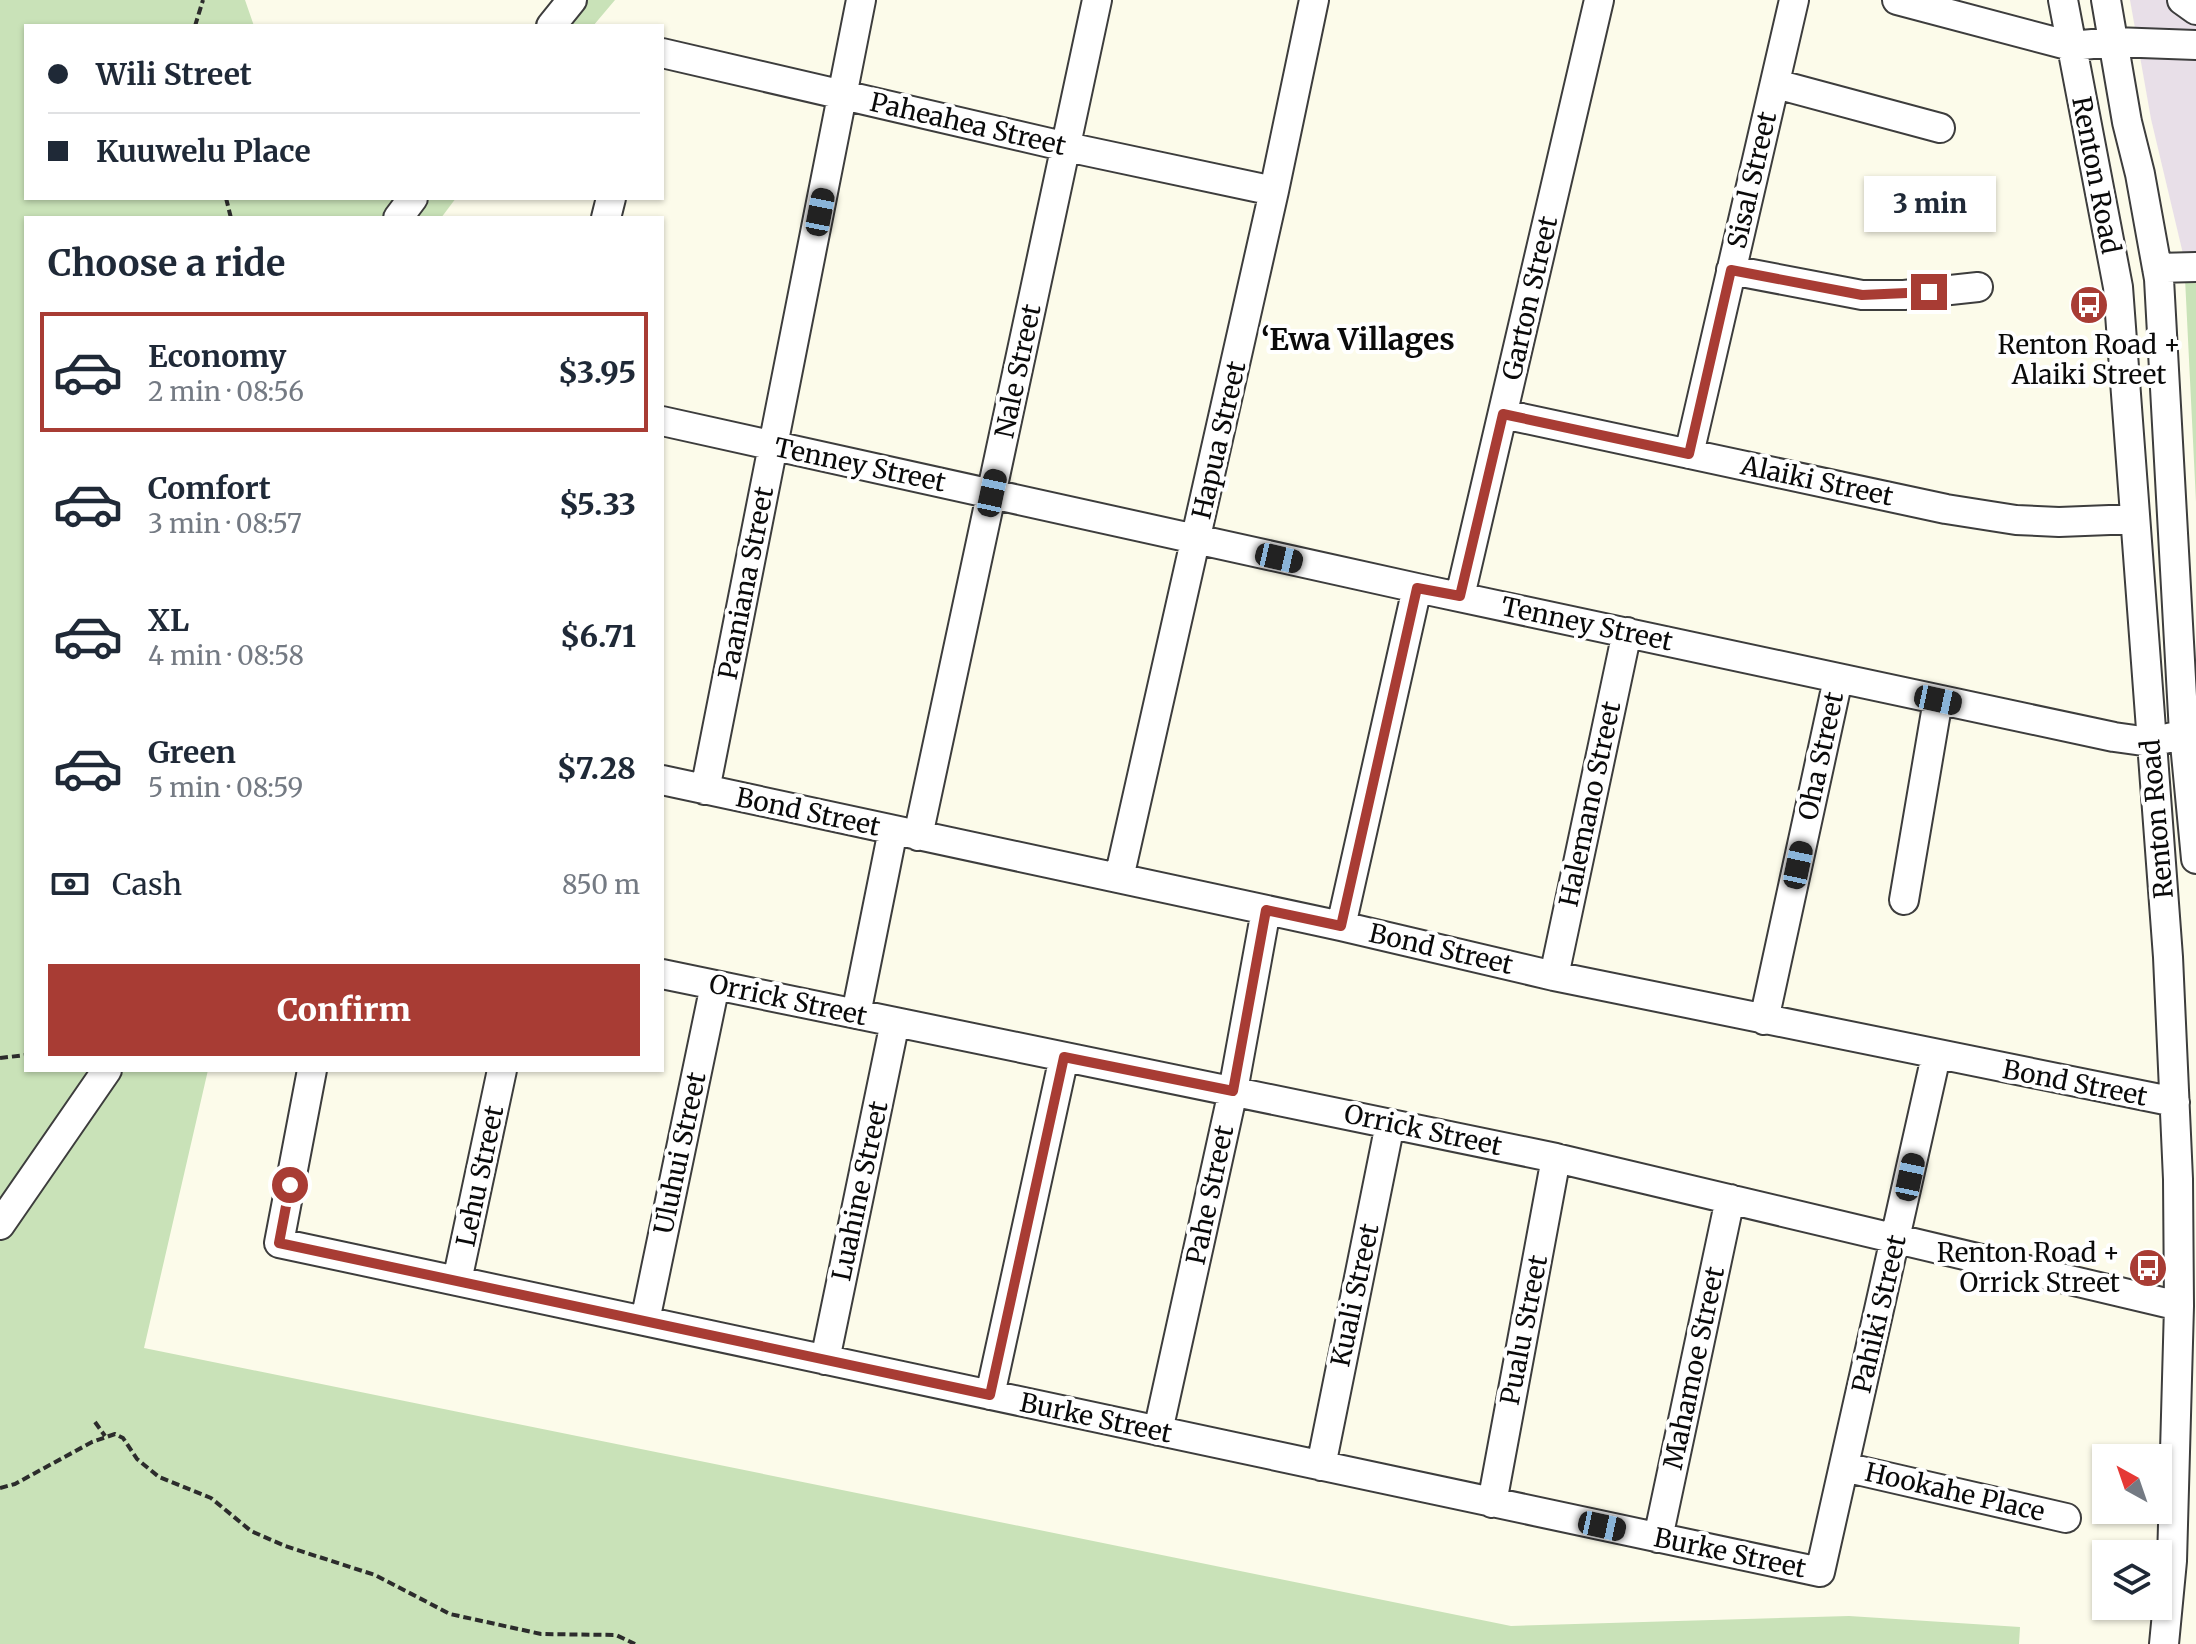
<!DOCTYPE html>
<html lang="en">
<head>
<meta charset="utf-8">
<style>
	body { margin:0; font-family:Merriweather,serif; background:#f6f6f7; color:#1f2937; height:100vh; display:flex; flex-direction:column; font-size:30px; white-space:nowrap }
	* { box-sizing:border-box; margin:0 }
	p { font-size:26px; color:#747a83 }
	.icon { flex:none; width:44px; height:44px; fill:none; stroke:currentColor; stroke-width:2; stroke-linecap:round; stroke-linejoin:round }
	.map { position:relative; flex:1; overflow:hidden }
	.drawer { position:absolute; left:24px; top:216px; width:640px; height:856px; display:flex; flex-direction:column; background:#fff; border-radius:0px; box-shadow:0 2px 6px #0004 }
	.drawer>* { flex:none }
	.hud { position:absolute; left:24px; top:24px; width:640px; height:176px; border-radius:0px; box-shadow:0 2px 6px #0004; display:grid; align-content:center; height:176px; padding:0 24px; background:#fff }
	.needle { width:52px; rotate:320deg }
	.buttons { position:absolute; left:2092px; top:1444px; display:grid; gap:16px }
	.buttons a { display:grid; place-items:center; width:80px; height:80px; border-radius:0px; background:#fff; box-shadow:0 2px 6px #0004; font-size:40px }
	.end { position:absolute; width:36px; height:36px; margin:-18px; border:10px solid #a83c34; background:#fff; box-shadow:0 0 0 4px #fff }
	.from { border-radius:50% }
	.bubble { position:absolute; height:56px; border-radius:0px; background:#fff; box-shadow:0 2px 6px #0004; font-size:26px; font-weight:800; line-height:56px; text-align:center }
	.car { position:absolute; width:24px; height:48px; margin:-24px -12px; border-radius:10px; box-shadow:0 0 6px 2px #0007; background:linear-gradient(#222 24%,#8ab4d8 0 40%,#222 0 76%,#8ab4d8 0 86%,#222 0) }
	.hud b { display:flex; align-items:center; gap:28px; height:76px; font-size:30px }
	.hud b+b { border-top:2px solid #e0e1e3 }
	.hud i { width:20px; height:20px; background:#1f2937 }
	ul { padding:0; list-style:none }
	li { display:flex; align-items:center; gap:24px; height:120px; margin:0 16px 12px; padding:0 8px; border:4px solid transparent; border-radius:0px }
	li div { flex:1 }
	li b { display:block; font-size:30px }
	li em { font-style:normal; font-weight:800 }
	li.active { border-color:#a83c34 }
	li>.icon { width:72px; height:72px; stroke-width:1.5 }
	h2 { padding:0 24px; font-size:36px; line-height:96px }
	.pay { display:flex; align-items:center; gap:20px; height:88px; padding:0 24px; font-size:30px }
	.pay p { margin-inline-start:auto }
	.button { display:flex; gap:16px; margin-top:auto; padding:16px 24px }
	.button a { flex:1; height:92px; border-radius:0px; background:#a83c34; color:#fff; font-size:32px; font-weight:800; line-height:92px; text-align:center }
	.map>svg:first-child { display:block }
	.industrial { fill:#e8dfe8 }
	.green { fill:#c9e2b8 }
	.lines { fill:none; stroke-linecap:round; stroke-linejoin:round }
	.minor-casing { stroke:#3d3d3d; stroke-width:32 }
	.path { stroke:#2c2c2c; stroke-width:4; stroke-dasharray:8 4; stroke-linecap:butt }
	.minor { stroke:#fff; stroke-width:28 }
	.route { stroke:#a83c34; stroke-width:10 }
	.labels { text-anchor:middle; stroke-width:8; stroke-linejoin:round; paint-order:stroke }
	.street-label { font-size:26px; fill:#0a0a0a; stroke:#fff }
	.poi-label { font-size:26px; fill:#0a0a0a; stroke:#fff }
	.quarter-label { font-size:30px; font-weight:bold; fill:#0a0a0a; stroke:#fff }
</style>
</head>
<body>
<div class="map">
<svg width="2196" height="1644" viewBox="0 0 2196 1644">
	<rect width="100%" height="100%" fill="#fcfbea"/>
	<path class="industrial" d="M2130 0H2196V258H2184L2151 119Z"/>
	<path class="green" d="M0 0H245L254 26H26V198H456L441 218H26V1070H208L144 1348 1511 1626 1849 1616 2020 1627 2019 1644H0Z
		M554 0H615L593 26H533Z
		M2184 258H2196V502Z"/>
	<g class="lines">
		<g class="minor-casing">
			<path id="minor" d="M1897 0 2071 46 2114 42 2196 45
				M2063 0 2118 287 2168 957 2178 1179 2179 1306 2172 1561 2164 1644
				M2106 0 2127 122 2140 174 2159 279 2184 733 2196 859
				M2182 0 2196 10
				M551 26 572 0
				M662 53 1067 147 1274 191
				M1776 84 1940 128
				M398 218 413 198
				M606 218 611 198
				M2157 268 2196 267
				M1731 270 1862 295H1904L1978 287
				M1503 414 1946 509 2016 520 2059 522 2135 519
				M662 421 1417 588 2114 737 2150 742 2196 732
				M1689 454 1794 0
				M1460 596 1599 0
				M662 780 1341 926 1554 976 2175 1102
				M705 790 861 0
				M918 836 1097 0
				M1119 878 1274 191 1314 0
				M1904 900 1938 700
				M1341 926 1417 588
				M662 974 1556 1158 2179 1306
				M1554 976 1627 632
				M856 1014 893 830
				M1764 1020 1838 679
				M312 1070 279 1243 1820 1572 1936 1056
				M0 1225 107 1070
				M457 1281 502 1070
				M645 1321 715 985
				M825 1360 895 1022
				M990 1395 1064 1057
				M1158 1431 1233 1091 1266 910
				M1321 1466 1390 1124
				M1844 1467 2066 1518
				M1492 1503 1556 1158
				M1658 1538 1730 1199"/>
		</g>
		<path class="path" d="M195 26 203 0
			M226 198 231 218
			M0 1058 26 1055
			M95 1422 105 1436
			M0 1488 15 1484 92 1442 115 1434 123 1438 137 1459 159 1477 211 1498 251 1531 285 1546 375 1575 450 1614 541 1634 616 1635 635 1644"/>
		<use href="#minor" class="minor"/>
	</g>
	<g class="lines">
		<path class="route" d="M290 1185 279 1243 990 1395 1064 1057 1233 1091 1266 910 1341 926 1417 588 1460 596 1503 414 1689 454 1731 270 1862 295 1929 292"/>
	</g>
	<defs>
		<g id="bus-disc" transform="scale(2)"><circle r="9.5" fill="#a83c34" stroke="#fff"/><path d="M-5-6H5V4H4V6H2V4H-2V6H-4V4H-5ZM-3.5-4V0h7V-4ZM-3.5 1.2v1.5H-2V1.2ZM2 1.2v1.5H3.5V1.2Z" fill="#fff"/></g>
	</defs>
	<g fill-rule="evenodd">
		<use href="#bus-disc" x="2089" y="305"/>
		<use href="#bus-disc" x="2148" y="1268"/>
	</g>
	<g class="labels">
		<g class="street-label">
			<text transform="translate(968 124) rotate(13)" y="9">Paheahea Street</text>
			<text transform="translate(2096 175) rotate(79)" y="9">Renton Road</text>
			<text transform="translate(1752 180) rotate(-77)" y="9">Sisal Street</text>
			<text transform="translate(1530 298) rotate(-77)" y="9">Garton Street</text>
			<text transform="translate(1018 371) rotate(-78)" y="9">Nale Street</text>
			<text transform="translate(1219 440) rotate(-77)" y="9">Hapua Street</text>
			<text transform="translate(860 465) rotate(12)" y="9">Tenney Street</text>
			<text transform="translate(1817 481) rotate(12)" y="9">Alaiki Street</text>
			<text transform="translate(746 583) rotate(-79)" y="9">Paaniana Street</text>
			<text transform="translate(1587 624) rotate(12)" y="9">Tenney Street</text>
			<text transform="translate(1821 756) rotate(-78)" y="9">Oha Street</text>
			<text transform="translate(1590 804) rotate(-78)" y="9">Halemano Street</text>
			<text transform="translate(808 812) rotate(12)" y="9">Bond Street</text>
			<text transform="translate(2157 819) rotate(-95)" y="9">Renton Road</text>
			<text transform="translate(1441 949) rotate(13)" y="9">Bond Street</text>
			<text transform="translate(788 1000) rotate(12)" y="9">Orrick Street</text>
			<text transform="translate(2075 1083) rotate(11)" y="9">Bond Street</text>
			<text transform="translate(1423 1130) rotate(12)" y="9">Orrick Street</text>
			<text transform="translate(680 1153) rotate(-78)" y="9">Uluhui Street</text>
			<text transform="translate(480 1176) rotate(-78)" y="9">Lehu Street</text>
			<text transform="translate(860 1191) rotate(-78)" y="9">Luahine Street</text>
			<text transform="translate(1210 1195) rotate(-78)" y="9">Pahe Street</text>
			<text transform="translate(1355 1295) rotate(-78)" y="9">Kuali Street</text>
			<text transform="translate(1879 1314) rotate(-77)" y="9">Pahiki Street</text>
			<text transform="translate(1524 1330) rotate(-79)" y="9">Pualu Street</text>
			<text transform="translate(1694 1368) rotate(-78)" y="9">Mahamoe Street</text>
			<text transform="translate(1096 1418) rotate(12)" y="9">Burke Street</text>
			<text transform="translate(1955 1492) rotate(13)" y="9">Hookahe Place</text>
			<text transform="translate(1730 1553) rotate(12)" y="9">Burke Street</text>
		</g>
		<g class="poi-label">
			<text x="2089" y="354">Renton Road +<tspan x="2089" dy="30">Alaiki Street</tspan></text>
			<text x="2120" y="1262" text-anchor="end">Renton Road +<tspan x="2120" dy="30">Orrick Street</tspan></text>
		</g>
		<g class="quarter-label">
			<text x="1358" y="350">‘Ewa Villages</text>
		</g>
	</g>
</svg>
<div class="buttons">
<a><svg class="needle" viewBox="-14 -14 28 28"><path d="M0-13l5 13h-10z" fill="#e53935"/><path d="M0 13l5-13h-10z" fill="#747a83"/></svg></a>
<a><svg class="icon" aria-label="layers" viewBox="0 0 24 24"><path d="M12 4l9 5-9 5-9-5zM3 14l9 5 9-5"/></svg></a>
</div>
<i class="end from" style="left:290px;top:1185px"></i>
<i class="end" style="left:1929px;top:292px"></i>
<div class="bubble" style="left:1864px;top:176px;width:132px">3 min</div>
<i class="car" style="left:820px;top:212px;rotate:11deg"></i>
<i class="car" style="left:992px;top:493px;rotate:12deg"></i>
<i class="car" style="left:1279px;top:558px;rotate:103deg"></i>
<i class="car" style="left:1938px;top:700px;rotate:102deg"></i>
<i class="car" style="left:1798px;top:865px;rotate:12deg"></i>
<i class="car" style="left:1910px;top:1177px;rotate:12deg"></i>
<i class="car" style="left:1602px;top:1526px;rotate:102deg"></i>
<div class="hud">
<b><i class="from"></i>Wili Street</b>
<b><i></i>Kuuwelu Place</b>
</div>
<section class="drawer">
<h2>Choose a ride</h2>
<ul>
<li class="active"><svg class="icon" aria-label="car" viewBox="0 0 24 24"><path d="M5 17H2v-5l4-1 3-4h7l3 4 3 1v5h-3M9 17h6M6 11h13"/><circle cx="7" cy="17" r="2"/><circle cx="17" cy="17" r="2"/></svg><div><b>Economy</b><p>2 min · 08:56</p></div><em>$3.95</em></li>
<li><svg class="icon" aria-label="car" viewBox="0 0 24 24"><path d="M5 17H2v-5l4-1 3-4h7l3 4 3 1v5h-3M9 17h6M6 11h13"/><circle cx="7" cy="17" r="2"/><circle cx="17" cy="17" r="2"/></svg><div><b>Comfort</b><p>3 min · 08:57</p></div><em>$5.33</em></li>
<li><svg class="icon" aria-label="car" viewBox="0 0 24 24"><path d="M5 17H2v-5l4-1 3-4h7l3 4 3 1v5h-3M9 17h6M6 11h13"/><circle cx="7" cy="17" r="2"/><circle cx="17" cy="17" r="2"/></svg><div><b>XL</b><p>4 min · 08:58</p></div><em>$6.71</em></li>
<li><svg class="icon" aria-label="car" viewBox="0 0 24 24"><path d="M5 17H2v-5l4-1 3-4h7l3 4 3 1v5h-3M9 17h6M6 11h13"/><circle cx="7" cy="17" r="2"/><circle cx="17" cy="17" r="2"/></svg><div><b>Green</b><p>5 min · 08:59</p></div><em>$7.28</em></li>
</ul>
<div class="pay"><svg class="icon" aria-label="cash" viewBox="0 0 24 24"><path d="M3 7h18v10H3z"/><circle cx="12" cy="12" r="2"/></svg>Cash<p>850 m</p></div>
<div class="button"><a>Confirm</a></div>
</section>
</div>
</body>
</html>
